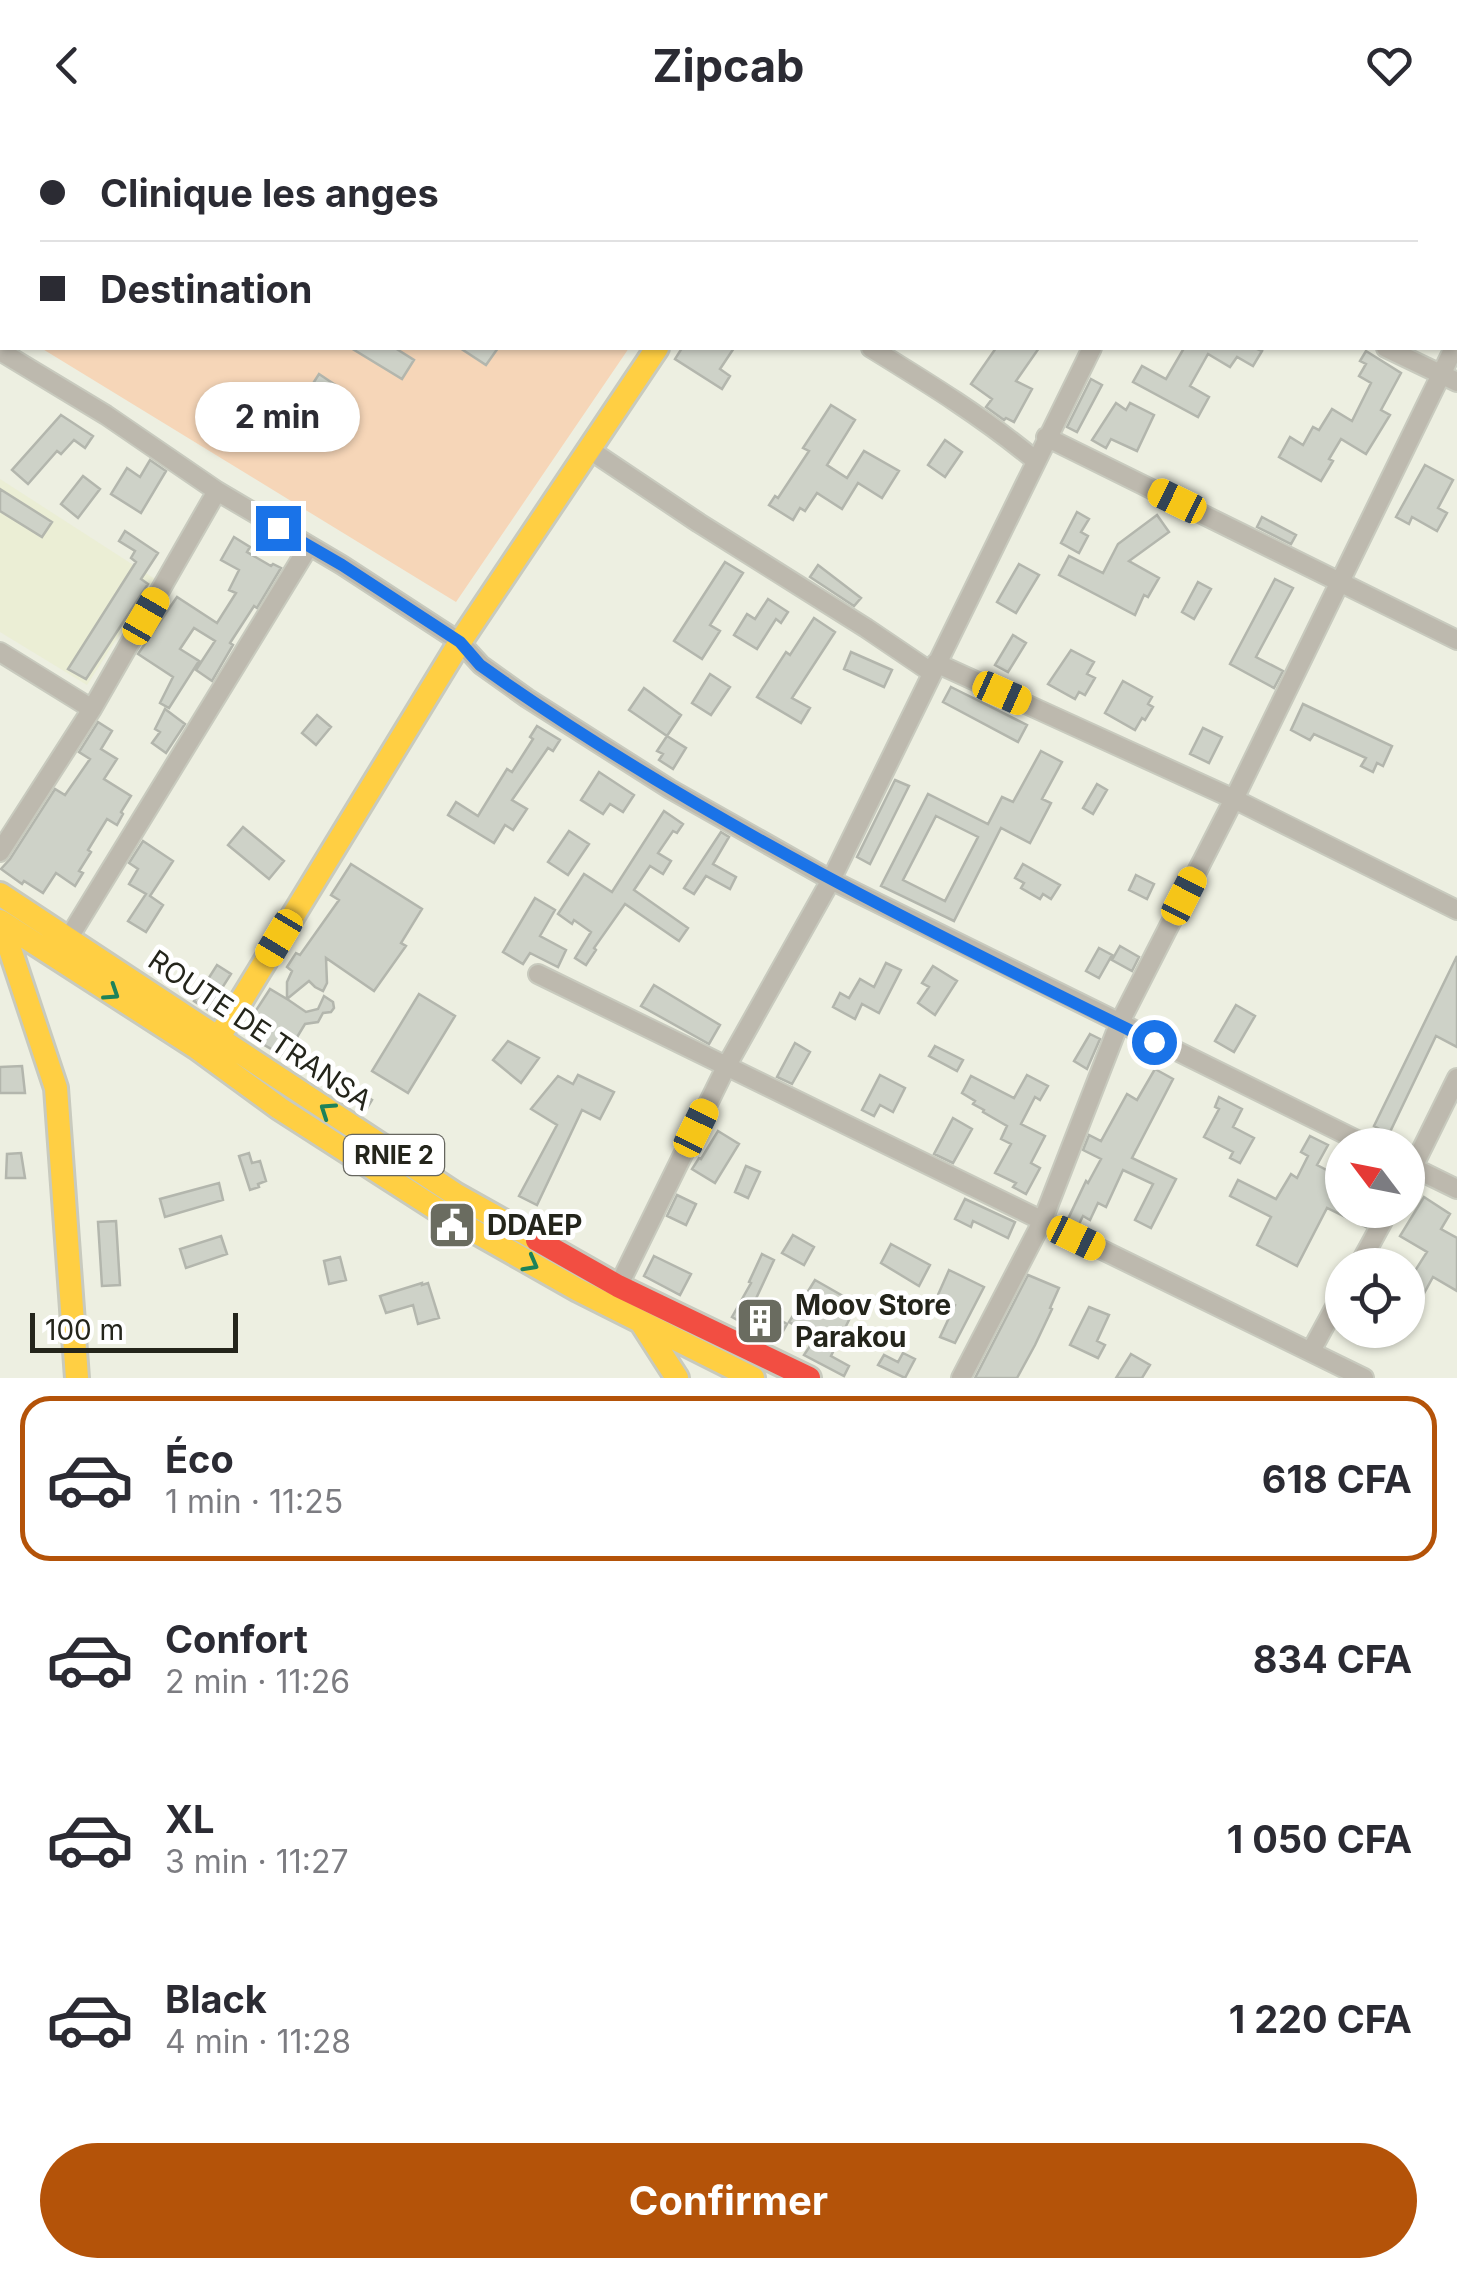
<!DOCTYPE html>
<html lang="fr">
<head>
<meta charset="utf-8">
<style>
	body { margin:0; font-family:Inter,sans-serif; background:#f2f2f3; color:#2b2b33; height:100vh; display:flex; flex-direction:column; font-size:38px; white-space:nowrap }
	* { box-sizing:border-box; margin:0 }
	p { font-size:32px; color:#7c7c81 }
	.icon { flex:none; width:55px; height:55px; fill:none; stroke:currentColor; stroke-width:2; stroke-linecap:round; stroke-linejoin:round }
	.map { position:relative; height:1248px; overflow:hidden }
	.drawer { display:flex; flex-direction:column; background:#fff; flex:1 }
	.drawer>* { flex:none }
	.guide { position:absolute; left:0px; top:0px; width:1458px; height:220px; box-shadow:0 2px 8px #0004; display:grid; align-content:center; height:220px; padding:0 40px; background:#fff }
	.needle { width:65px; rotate:302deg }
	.controls { position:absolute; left:1325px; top:998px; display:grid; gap:20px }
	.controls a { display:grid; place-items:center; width:100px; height:100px; border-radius:50%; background:#fff; box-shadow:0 2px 8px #0004; font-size:50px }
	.scale { position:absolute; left:30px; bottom:25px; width:208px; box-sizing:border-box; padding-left:10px; border:5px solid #24251b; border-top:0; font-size:28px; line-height:35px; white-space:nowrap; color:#24251b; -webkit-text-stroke:8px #fff; paint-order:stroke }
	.end { position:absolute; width:45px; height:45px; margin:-22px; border:12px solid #1a73e8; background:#fff; box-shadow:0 0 0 5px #fff }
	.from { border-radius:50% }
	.bubble { position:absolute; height:70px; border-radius:35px; background:#fff; box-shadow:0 2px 8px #0004; font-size:32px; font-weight:700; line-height:70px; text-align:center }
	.car { position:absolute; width:30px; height:60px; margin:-30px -15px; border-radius:12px; box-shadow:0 0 8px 2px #0007; background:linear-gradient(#f5c518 24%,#345 0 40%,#f5c518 0 76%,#345 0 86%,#f5c518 0) }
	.guide b { display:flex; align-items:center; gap:35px; height:95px; font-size:38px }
	.guide b+b { border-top:2px solid #e1e1e2 }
	.guide i { width:25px; height:25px; background:#2b2b33 }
	ul { padding:18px 0 0; list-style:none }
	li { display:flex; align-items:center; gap:30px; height:165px; margin:0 20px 15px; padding:0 20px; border:5px solid transparent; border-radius:30px }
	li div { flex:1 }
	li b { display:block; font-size:38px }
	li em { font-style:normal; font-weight:700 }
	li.selected { border-color:#b45309 }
	li>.icon { width:90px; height:90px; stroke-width:1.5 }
	.button { display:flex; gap:20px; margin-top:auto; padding:20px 40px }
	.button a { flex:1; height:115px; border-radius:60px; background:#b45309; color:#fff; font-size:40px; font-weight:700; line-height:115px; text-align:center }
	header { display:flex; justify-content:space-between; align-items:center; height:130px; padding:0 40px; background:#fff; font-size:45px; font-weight:700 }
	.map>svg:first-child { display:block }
	.built { fill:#ebeed5 }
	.green { fill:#f6d6b8 }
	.building { fill:#ced2c8; stroke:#b3b6ad; stroke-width:2.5; fill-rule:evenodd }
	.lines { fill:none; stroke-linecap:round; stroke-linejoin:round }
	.street-casing { stroke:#c8cabe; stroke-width:22 }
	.slow-casing { stroke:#c8cabe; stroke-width:28 }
	.jam-casing { stroke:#c8cabe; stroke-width:28 }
	.street { stroke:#bdb9ae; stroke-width:18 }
	.slow { stroke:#ffcf43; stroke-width:22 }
	.jam { stroke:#f24e42; stroke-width:22 }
	.oneway { stroke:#1d825a }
	.route { stroke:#1a73e8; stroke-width:12 }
	.labels { text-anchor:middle; stroke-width:10; stroke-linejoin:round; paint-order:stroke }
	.shield { fill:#fff; stroke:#66665f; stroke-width:2.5 }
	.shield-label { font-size:25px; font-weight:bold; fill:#24251b }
	.street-label { font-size:28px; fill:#24251b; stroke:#fff }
	.poi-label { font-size:28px; font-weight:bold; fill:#24251b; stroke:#fff; text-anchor:start }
</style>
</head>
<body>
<header><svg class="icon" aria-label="back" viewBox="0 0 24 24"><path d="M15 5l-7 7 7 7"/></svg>Zipcab<svg class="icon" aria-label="heart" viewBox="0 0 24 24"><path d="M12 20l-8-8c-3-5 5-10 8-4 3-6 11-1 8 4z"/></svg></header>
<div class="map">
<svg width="1457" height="1248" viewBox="0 0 1457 1248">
	<rect width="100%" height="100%" fill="#edefe1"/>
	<path class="built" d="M0 349 155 449 87 555 0 502Z"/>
	<path class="green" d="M21 0H818L808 2H19Z
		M41 218H629L456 472Z"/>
	<path class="building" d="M351 218H395L414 230 402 249Z
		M460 218H498L486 235Z
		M682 218H734L720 239 730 246 722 259 675 229Z
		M996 218H1039L1016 251 1032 259 1014 292 1006 288 1004 290 986 277 992 269 971 254Z
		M1184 218H1255L1262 221 1253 236 1237 227 1230 237 1208 224 1190 256 1209 267 1198 287 1133 252 1142 236 1166 249Z
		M1366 221 1401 243 1381 280 1390 285 1366 324 1341 309 1329 329 1333 331 1321 351 1279 327 1290 307 1303 315 1313 297 1319 300 1332 279 1352 291 1371 253 1359 246 1366 234 1360 231Z
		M319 244 343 260 313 305 289 289 291 286 278 277 286 265 300 274Z
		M1091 249 1102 255 1077 302 1067 297Z
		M1116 273 1126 280 1130 273 1154 285 1137 321 1111 309 1106 318 1092 310Z
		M831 275 855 290 827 335 847 348 864 321 899 341 882 368 858 353 842 379 817 363 805 381 800 378 793 390 769 375 775 366 778 368 809 321 803 318Z
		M61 285 93 306 85 318 74 310 61 324 57 321 28 354 12 340Z
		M945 310 962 322 945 347 928 335Z
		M150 330 166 341 141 383 111 364 127 338 140 347Z
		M1425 335 1453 350 1438 378 1447 383 1437 401 1412 387 1409 394 1396 387Z
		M83 346 100 359 78 388 61 374Z
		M0 359 52 392 42 407 0 381Z
		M1077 382 1089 389 1081 402 1088 406 1079 423 1061 413Z
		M1157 385 1169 402 1129 431 1159 448 1148 467 1144 465 1135 485 1059 445 1069 426 1103 443 1118 414Z
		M1262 387 1296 405 1291 414 1257 397Z
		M125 401 158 423 141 449 148 454 86 549 68 539 136 432 131 428 135 421 119 411Z
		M234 407 250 417 247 422 271 436 273 434 281 438 257 478 254 476 230 513 233 515 212 551 196 540 215 511 194 498 180 519 199 531 169 578 160 573 173 547 138 524 177 467 217 493 236 463 229 460 239 440 221 430Z
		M725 432 743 443 710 495 720 501 702 529 674 511Z
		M1019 434 1039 445 1016 483 997 472Z
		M818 435 861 468 854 476 810 447Z
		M1275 449 1293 458 1256 527 1283 541 1274 558 1230 534Z
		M1198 452 1211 459 1194 489 1182 482Z
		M768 469 788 482 781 493 776 489 757 519 734 505 747 484 755 489Z
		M814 488 835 502 792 568 810 578 801 593 757 567 786 522 790 525Z
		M1013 505 1026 513 1008 542 995 535Z
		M1071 520 1094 532 1087 544 1095 548 1085 565 1079 562 1075 569 1048 554Z
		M851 522 892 540 884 557 844 539Z
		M710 544 730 557 711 585 692 573Z
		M1123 551 1152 567 1148 574 1153 577 1145 590 1142 588 1135 600 1105 583Z
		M951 557 1027 595 1018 612 943 572Z
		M644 558 681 585 667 606 629 580Z
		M1303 574 1392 616 1383 636 1377 633 1373 642 1361 636 1366 628 1314 604 1310 610 1291 600Z
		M165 579 185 594 166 623 152 613 160 602 155 599Z
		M317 585 331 597 316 615 302 603Z
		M98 592 112 601 101 619 117 629 104 649 131 666 121 682 123 684 117 695 107 689 88 720 91 722 79 741 83 743 75 756 56 743 43 763 24 751 22 754 1 739 10 729 55 659 65 665 90 629 79 622Z
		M537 596 560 610 553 621 548 618 512 670 527 679 513 700 505 695 494 713 448 685 456 672 478 686 507 639 512 642 533 609 530 607Z
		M1203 598 1222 607 1209 633 1190 624Z
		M667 606 686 618 673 639 659 630 663 624 657 621Z
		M1041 621 1062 632 1042 669 1051 673 1030 713 1001 698 954 791 881 756 928 664 988 694 1002 667 1013 672ZM936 686 978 707 945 771 903 750Z
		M599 642 634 665 623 682 610 674 603 684 581 670Z
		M895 650 909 656 870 734 857 727Z
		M1097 654 1107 660 1093 684 1083 678Z
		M664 681 683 694 677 703 673 701 658 723 671 731 663 744 650 736 634 760 688 798 679 811 625 774 594 818 596 820 586 835 575 828 591 802 574 790 572 794 558 784 584 744 612 762Z
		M243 697 284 731 269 749 228 715Z
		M569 701 589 714 568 745 548 732Z
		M721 702 729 707 713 734 736 747 730 759 706 746 694 764 684 758Z
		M143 711 173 731 150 766 163 775 146 802 128 791 146 764 129 754 138 739 129 733Z
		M351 734 422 779 401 813 406 816 374 861 326 828 327 853 323 861 315 857 309 851 287 869 306 882 318 879 324 866 333 872 334 878 331 882 323 883 318 892 305 894 285 927 242 902 270 859 287 869V852L292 841 287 837 296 823 300 825 339 770 331 765Z
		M1023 734 1060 755 1051 769 1043 764 1040 769 1021 758 1024 753 1015 748Z
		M1136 745 1154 754 1147 769 1129 760Z
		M535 768 555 780 540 806 566 820 558 837 530 823 523 834 503 822Z
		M1120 816 1139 827 1132 841 1112 830Z
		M1099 818 1112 825 1099 848 1086 841Z
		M1457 826V917L1436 906 1389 1004 1374 996Z
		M886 833 901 840 879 883 862 874 855 889 833 877 840 863 849 868 860 849 874 857Z
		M217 835 231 844 208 880 194 871Z
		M933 836 957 851 935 885 918 873 929 857 922 853Z
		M654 855 720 895 709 914 641 876Z
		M419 864 455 886 408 963 372 941Z
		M1236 875 1255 886 1234 922 1215 911Z
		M1090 904 1100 909 1087 939 1074 931Z
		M508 911 539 928 521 953 493 930Z
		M795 913 810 922 792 954 777 947Z
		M935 916 963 930 957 941 929 926Z
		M22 936 25 963H0V937Z
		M1155 939 1173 949 1132 1028 1176 1049 1151 1098 1135 1090 1153 1054 1123 1040 1106 1077 1098 1073 1090 1090 1083 1086 1079 1094 1068 1089 1086 1051 1088 1053 1101 1029 1083 1020 1089 1005 1101 1011 1127 964 1137 970Z
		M578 945 614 962 600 989 582 980 537 1075 519 1066 557 995 531 979 558 946 573 954Z
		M880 945 905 958 893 982 880 975 874 986 862 980Z
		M1027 945 1048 956 1040 970 1035 967 1021 994 1045 1006 1031 1033 1040 1038 1026 1064 1013 1057 1016 1053 995 1043 1011 1014 1001 1009 1007 996 983 982 984 980 973 974 975 971 962 963 971 946 1014 968Z
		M343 952 372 970 366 980 337 962Z
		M1219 967 1242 979 1233 997 1254 1008 1240 1033 1230 1028 1233 1022 1204 1007 1219 979 1215 977Z
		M953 988 972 999 953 1033 934 1024Z
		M718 1001 739 1014 715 1053 692 1039 699 1028 701 1029Z
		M1310 1006 1328 1015 1317 1035 1342 1048V1080H1356L1371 1087 1366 1097 1327 1078 1297 1136 1257 1115 1271 1087 1230 1066 1238 1050 1276 1069 1291 1044 1297 1048 1308 1026 1301 1022Z
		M21 1023 25 1048H6L7 1024Z
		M249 1023 252 1033 260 1031 266 1051 258 1054 259 1057 250 1060 239 1026Z
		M746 1036 760 1042 748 1068 735 1062Z
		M219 1053 223 1070 165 1087 160 1069Z
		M677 1065 696 1074 686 1095 667 1086Z
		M1424 1067 1450 1084 1441 1099 1457 1108V1161L1433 1147 1422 1167 1408 1159V1141L1413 1144 1427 1122 1400 1106Z
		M965 1069 1015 1092 1008 1108 973 1091 971 1097 955 1089Z
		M116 1091 120 1155 102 1156 98 1092Z
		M793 1105 814 1117 804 1135 782 1123Z
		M221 1106 227 1124 186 1138 180 1119Z
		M891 1114 930 1135 919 1156 881 1133Z
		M762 1124 774 1130 753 1175 787 1194 777 1212 758 1204 759 1202 732 1187 751 1153 749 1152Z
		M654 1126 691 1144 680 1165 644 1146Z
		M340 1127 346 1150 329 1154 324 1131Z
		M949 1140 984 1157 955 1213 940 1207 955 1175 937 1167Z
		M1028 1145 1059 1158 1050 1178 1052 1179 1035 1215 1017 1248H975Z
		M815 1150 857 1174 831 1226 849 1236 844 1246 804 1225 816 1207 789 1192Z
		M422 1153V1155L428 1153 439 1188 418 1194 413 1175 386 1183 380 1166Z
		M1089 1177 1109 1185 1097 1211 1105 1215 1098 1228 1070 1215Z
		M903 1223 915 1229 905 1248 878 1235 884 1225 898 1232Z
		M1131 1224 1150 1235 1142 1248H1116Z"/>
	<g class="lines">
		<g class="street-casing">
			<path id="street" d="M937 0 942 2
				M1455 0 1457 2
				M1198 2 1199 0
				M871 218C928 253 985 288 1036 331
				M1386 218 1457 252
				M0 221 106 285 217 361 342 435 460 512 481 535 527 568 670 659 831 750 1367 1015
				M1046 307 1457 510
				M590 320 699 393 866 498 931 542
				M0 522 92 579
				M936 533 1234 669 1457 780
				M0 722 92 579 217 361
				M65 814 309 416
				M538 844 1364 1248
				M1408 1035 1457 1059
				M1408 1047 1457 948
				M1359 1135 1389 1080
				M615 1163 727 935 831 750 1092 218
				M1311 1221 1342 1164
				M961 1248 1042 1092 1119 894 1234 669 1454 218"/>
		</g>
		<g class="slow-casing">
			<path id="slow" d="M897 2 911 0
				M0 764 455 1064 537 1110
				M0 791 197 918 279 978 444 1084 578 1160 753 1248
				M1 792 56 958 77 1248
				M219 907 460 512 657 218
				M641 1192 677 1248"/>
		</g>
		<g class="jam-casing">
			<path id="jam" d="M537 1110 618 1156 809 1248"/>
		</g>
		<use href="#street" class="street"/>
		<use href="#slow" class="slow"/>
		<use href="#jam" class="jam"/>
	</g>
	<defs><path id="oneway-chevron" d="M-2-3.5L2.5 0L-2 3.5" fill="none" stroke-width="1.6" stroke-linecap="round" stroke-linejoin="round" transform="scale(2.5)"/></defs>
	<g class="oneway">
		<use href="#oneway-chevron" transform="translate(112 863) rotate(33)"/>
		<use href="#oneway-chevron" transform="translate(327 980) rotate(-146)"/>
		<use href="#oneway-chevron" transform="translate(531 1134) rotate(29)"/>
	</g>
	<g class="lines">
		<path class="route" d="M278 398 342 435 460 512 480 535 504 552C708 693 931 803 1154 912"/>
	</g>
	<defs>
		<g id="civic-square" transform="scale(2.5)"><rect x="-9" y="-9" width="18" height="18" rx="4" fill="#6a6c60" stroke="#fff"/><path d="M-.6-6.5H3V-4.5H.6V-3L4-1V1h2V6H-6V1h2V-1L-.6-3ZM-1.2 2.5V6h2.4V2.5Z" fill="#fff"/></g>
		<g id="building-square" transform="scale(2.5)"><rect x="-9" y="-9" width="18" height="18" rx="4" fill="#6a6c60" stroke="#fff"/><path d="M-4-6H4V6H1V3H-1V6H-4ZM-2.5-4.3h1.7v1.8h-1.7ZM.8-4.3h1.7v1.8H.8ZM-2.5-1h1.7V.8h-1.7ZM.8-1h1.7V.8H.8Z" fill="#fff"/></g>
	</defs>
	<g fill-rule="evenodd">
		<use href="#civic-square" x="452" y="1095"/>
		<use href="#building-square" x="760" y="1191"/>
	</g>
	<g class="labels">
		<rect class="shield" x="344" y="1005" width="100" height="40" rx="8"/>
		<g class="shield-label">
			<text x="394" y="1034">RNIE 2</text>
		</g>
		<g class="street-label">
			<text transform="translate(260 900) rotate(34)" y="10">ROUTE DE TRANSA</text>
		</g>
		<g class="poi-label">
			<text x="487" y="1105">DDAEP</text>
			<text x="795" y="1185">Moov Store<tspan x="795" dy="32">Parakou</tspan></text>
		</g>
	</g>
</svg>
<div class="controls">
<a><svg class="needle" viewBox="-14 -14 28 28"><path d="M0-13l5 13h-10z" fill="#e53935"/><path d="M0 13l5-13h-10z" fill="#7c7c81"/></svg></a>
<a><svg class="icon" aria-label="locate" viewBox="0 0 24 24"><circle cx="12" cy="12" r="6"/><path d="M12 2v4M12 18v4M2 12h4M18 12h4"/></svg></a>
</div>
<div class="scale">100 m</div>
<i class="end from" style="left:1154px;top:912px"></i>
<i class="end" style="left:278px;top:398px"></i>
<div class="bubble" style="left:195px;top:252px;width:165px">2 min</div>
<i class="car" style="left:1177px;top:371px;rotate:296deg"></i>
<i class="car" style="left:146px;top:486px;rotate:30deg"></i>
<i class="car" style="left:1002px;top:563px;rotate:114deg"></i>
<i class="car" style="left:1184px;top:766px;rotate:27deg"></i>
<i class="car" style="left:279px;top:808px;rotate:211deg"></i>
<i class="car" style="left:696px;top:998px;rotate:26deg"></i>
<i class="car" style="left:1076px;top:1108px;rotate:116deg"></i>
<div class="guide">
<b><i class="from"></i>Clinique les anges</b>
<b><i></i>Destination</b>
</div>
</div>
<section class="drawer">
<ul>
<li class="selected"><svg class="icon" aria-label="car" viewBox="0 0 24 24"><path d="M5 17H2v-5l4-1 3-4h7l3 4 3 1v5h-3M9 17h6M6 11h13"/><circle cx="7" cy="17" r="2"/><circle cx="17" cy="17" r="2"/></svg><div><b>Éco</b><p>1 min · 11:25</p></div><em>618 CFA</em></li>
<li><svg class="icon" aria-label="car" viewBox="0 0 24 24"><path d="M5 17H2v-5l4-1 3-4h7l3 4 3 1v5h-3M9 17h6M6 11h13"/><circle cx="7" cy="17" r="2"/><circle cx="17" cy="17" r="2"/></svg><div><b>Confort</b><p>2 min · 11:26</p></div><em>834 CFA</em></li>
<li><svg class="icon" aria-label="car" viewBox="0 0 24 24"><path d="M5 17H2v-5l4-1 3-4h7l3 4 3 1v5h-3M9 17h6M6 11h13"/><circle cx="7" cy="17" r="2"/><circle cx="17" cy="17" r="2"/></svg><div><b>XL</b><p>3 min · 11:27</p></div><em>1 050 CFA</em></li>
<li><svg class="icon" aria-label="car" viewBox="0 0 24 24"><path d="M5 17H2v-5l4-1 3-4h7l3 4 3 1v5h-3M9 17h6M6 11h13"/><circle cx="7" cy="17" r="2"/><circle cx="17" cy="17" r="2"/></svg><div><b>Black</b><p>4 min · 11:28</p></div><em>1 220 CFA</em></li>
</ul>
<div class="button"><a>Confirmer</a></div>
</section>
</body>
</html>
